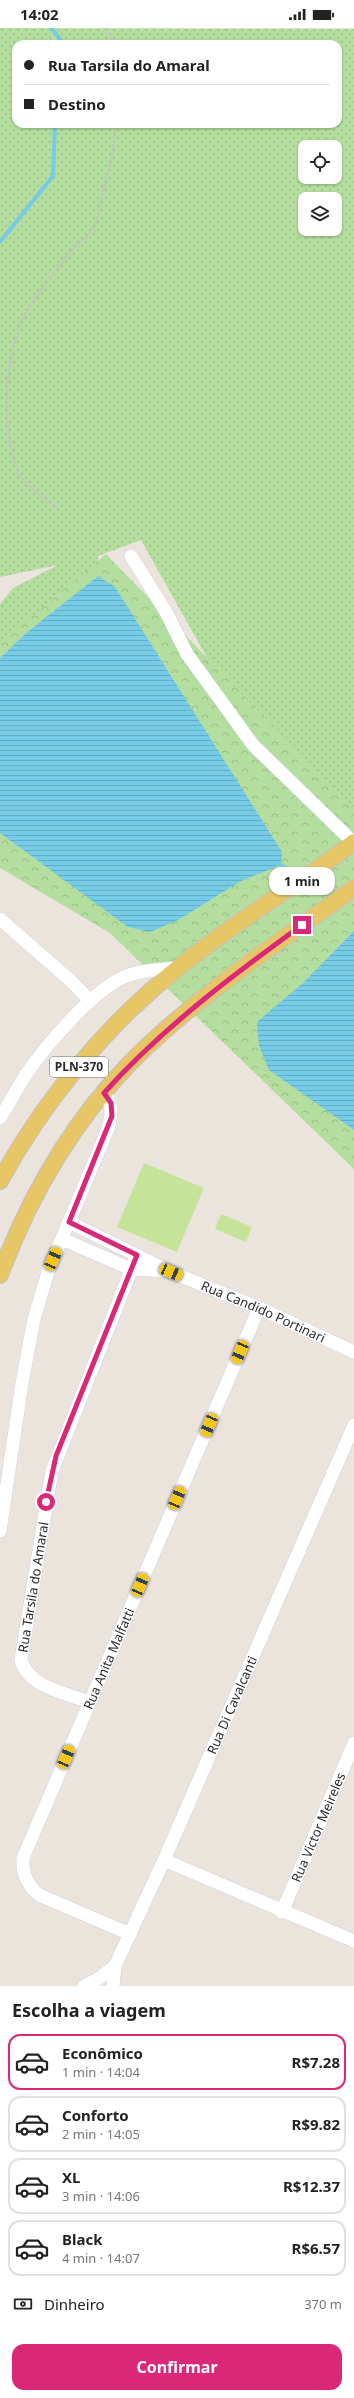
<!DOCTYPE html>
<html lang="pt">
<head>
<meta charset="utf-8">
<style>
	body { margin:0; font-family:"Noto Sans",sans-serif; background:#f2f2f2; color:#222; height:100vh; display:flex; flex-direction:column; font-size:15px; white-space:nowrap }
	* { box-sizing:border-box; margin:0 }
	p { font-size:13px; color:#767676 }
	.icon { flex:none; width:22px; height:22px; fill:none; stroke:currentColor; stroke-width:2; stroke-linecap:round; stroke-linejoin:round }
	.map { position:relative; height:1958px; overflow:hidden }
	.panel { display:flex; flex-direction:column; background:#fff; flex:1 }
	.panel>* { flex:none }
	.banner { position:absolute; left:12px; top:12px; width:330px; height:88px; border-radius:12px; box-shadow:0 1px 3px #0004; display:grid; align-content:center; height:88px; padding:0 12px; background:#fff }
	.buttons { position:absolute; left:298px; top:112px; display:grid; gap:8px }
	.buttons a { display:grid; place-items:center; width:44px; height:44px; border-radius:8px; background:#fff; box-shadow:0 1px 3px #0004; font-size:20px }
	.end { position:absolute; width:18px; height:18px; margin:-9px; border:5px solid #db2777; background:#fff; box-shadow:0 0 0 2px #fff }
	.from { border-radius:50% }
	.bubble { position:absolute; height:28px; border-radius:12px; background:#fff; box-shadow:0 1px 3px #0004; font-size:13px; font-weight:700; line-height:28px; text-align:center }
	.car { position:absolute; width:12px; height:24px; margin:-12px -6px; border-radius:5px; box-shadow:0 0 3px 1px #0007; background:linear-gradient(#f5c518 24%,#345 0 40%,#f5c518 0 76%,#345 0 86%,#f5c518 0) }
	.banner b { display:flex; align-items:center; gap:14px; height:38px; font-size:15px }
	.banner b+b { border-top:1px solid #e0e0e0 }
	.banner i { width:10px; height:10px; background:#222 }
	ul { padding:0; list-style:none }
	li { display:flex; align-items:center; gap:12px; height:56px; margin:0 8px 6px; padding:0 4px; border:2px solid #e0e0e0; border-radius:12px }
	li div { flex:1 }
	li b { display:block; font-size:15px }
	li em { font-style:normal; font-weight:700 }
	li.on { border-color:#db2777 }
	li>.icon { width:36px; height:36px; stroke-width:1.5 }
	h2 { padding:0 12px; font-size:18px; line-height:48px }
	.pay { display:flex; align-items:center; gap:10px; height:44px; padding:0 12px; font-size:15px }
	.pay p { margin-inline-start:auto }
	.primary-button { display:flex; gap:8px; margin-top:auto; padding:8px 12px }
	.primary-button a { flex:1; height:46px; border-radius:12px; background:#db2777; color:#fff; font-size:16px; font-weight:700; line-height:46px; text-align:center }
	.status { display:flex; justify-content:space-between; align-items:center; height:28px; padding:0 20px; background:#fff; direction:ltr }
	.status svg { height:11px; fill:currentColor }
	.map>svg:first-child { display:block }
	.grass { fill:url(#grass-dots); fill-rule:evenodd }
	.forest { fill:url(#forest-crowns) }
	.pitch { fill:#c6e499 }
	.water { fill:url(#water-rules) }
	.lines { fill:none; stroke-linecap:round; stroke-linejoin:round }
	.stream { stroke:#76cbe6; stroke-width:4 }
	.minor-casing { stroke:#cfd2dd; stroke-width:14 }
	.major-casing { stroke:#c3c3c3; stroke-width:18 }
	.path { stroke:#c3c3c3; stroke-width:2.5; stroke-dasharray:3 2; stroke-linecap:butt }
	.minor { stroke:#fff; stroke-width:13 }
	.major { stroke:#e7c666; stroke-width:16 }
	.route { stroke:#db2777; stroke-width:5 }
	.labels { text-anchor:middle; stroke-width:4; stroke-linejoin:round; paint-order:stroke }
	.shield { fill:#fff; stroke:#6a6a6a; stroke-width:1 }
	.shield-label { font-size:12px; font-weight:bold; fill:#2a2a2a }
	.street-label { font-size:13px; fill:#2a2a2a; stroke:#fff }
</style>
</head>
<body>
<div class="status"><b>14:02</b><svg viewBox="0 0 49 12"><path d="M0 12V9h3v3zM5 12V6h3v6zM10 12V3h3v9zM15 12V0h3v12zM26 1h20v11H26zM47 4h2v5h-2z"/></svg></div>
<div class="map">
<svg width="354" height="1958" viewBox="0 0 354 1958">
	<defs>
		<pattern id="grass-dots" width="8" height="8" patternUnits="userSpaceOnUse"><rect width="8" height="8" fill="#b4de9d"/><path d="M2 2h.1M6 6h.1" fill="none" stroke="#9bbf87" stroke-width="1.8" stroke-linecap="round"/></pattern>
		<pattern id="forest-crowns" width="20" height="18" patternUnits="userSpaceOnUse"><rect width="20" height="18" fill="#b4de9d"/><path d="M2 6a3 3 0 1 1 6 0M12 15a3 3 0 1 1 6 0" fill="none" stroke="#9bbf87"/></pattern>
		<pattern id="water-rules" width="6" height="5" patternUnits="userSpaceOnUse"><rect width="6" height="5" fill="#76cbe6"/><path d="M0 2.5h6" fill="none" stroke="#66aec5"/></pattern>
	</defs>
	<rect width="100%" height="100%" fill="#ebe4dd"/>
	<path class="grass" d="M0 0 354 1V781L225 662 141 512 98 528V532L116 552 0 810V576L13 560 58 537 0 549ZM16 16H338V96H16ZM305 119H335V149H305ZM305 171H335V201H305Z"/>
	<path class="forest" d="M106 526 354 780V1141L110 905 0 840V615Z"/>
	<path class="pitch" d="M144 1135 204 1160 177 1224 117 1199Z
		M221 1186 252 1199 246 1214 215 1201Z"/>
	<path class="water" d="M98 548 115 559 282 824 281 837 241 853 178 892 150 904 128 899 0 805V630L25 606Z
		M354 903V1102L269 1042 259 1018 257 994 303 955Z"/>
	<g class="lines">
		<path class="stream" d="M51 0 64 16
			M0 214 53 148 55 96
			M277 835 289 842"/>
		<g class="minor-casing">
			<g id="minor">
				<path d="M131 528 166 584 187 626 253 717 354 815"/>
				<path d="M0 891 71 953 90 973"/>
				<path d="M0 1090C9 1076 16 1062 25 1048 45 1018 96 958 129 947 145 942 162 941 178 940"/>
				<path id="s1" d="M69 1194 171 1244 259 1280 354 1324"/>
				<path d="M62 1211 131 1241 166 1243"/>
				<path d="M0 1503 22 1355 34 1291 49 1241 108 1101C112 1086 113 1077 104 1065"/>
				<path id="s2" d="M89 1674C66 1665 28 1659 21 1632L52 1443 137 1227"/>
				<path d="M164 1832 354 1913"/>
				<path id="s3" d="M282 1884 354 1715"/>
				<path id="s4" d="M130 1906 39 1867C27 1857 22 1845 23 1830L259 1280"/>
				<path d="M84 1958 98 1951 115 1938"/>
				<path id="s5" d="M113 1958 115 1938 164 1832 354 1397"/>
			</g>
		</g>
		<g class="major-casing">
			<path id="major" d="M0 1153C44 1073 105 998 177 941 232 895 297 858 354 814
				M0 1247C30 1167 71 1096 130 1035 194 970 280 913 354 860"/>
		</g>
		<path class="path" d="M107 0 115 16
			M58 481C45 470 29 461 19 447 0 399 2 317 34 272 46 255 59 237 73 221 79 215 87 209 92 202 99 191 100 177 103 164 108 142 116 120 115 96"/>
		<use href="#minor" class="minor"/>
		<use href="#major" class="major"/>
	</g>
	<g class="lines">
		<path class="route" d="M46 1474 56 1428 137 1227 69 1194 112 1088 111 1075 104 1065C162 1000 232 948 302 897"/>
	</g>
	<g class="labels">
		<rect class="shield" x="50" y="1029" width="58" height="20" rx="3"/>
		<g class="shield-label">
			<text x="79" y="1043">PLN-370</text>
		</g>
		<g class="street-label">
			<text dy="5" stroke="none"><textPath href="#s1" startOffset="214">Rua Candido Portinari</textPath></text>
			<text dy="5" stroke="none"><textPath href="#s2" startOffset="157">Rua Tarsila do Amaral</textPath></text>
			<text dy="5" stroke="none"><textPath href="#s4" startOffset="358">Rua Anita Malfatti</textPath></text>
			<text dy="5" stroke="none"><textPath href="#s5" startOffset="306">Rua Di Cavalcanti</textPath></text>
			<text dy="5" stroke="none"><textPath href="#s3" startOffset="92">Rua Victor Meireles</textPath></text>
		</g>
	</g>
</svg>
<div class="buttons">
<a><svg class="icon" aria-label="locate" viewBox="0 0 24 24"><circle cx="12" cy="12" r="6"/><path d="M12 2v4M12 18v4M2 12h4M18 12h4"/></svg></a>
<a><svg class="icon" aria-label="layers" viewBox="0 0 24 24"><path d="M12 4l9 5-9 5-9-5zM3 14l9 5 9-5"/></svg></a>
</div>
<i class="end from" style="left:46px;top:1474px"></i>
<i class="end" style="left:302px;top:897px"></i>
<div class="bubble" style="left:269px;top:839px;width:66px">1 min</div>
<i class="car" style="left:53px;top:1231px;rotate:23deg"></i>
<i class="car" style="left:171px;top:1244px;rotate:113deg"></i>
<i class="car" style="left:240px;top:1324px;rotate:203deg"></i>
<i class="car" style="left:209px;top:1397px;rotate:203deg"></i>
<i class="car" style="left:177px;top:1470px;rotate:23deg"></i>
<i class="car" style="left:140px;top:1557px;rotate:23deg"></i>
<i class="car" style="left:66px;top:1729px;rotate:23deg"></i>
<div class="banner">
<b><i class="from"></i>Rua Tarsila do Amaral</b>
<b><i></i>Destino</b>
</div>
</div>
<section class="panel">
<h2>Escolha a viagem</h2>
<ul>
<li class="on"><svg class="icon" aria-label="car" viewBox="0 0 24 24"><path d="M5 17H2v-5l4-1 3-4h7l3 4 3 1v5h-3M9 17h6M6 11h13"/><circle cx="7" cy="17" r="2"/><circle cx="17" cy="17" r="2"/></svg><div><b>Econômico</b><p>1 min · 14:04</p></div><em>R$7.28</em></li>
<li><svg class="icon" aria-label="car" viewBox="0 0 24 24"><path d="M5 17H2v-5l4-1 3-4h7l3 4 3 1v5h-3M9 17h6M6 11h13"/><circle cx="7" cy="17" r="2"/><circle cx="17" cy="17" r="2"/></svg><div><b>Conforto</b><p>2 min · 14:05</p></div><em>R$9.82</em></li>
<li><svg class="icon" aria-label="car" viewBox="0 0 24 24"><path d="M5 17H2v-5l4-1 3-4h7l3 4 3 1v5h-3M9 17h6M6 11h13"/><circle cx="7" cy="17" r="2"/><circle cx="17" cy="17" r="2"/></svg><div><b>XL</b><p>3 min · 14:06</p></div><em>R$12.37</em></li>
<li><svg class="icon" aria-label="car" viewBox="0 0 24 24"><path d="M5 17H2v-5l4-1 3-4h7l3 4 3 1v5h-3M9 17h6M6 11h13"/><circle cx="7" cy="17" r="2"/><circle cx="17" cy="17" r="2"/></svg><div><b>Black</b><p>4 min · 14:07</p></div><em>R$6.57</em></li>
</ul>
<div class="pay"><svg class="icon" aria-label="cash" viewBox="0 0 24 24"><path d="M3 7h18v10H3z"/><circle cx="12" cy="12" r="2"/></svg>Dinheiro<p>370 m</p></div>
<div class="primary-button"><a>Confirmar</a></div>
</section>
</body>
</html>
